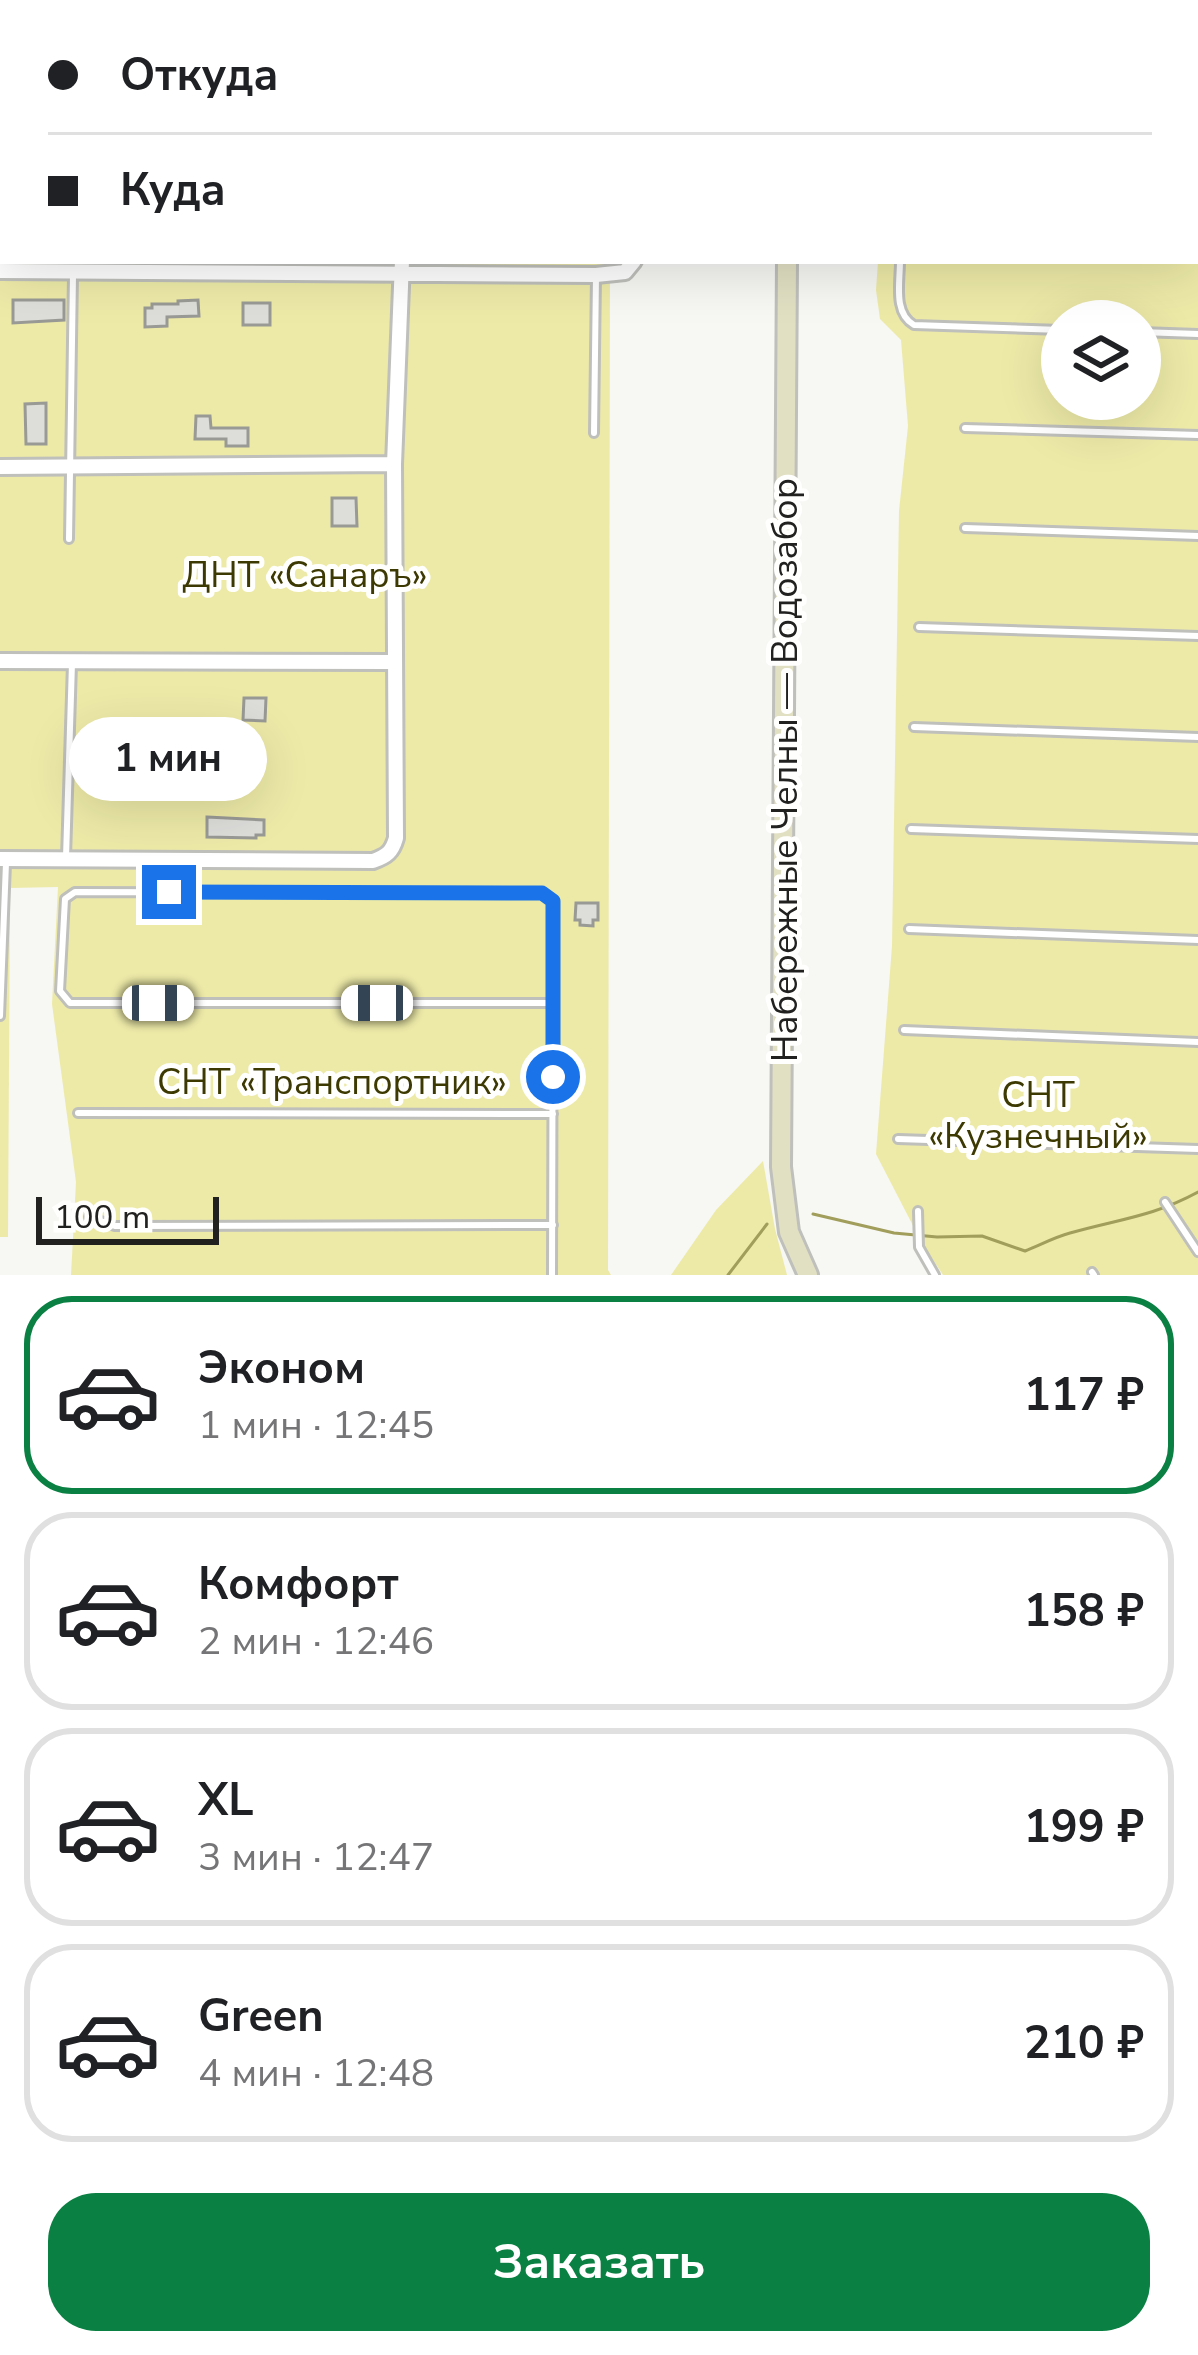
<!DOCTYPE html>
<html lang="ru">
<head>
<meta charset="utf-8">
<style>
	body { margin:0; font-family:"Nunito Sans",sans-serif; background:#f6f6f6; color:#202124; height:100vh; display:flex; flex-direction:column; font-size:45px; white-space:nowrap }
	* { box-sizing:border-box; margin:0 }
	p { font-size:39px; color:#757577 }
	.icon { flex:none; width:66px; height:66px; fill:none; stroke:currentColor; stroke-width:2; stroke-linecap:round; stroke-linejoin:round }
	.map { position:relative; height:1275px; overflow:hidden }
	.sheet { display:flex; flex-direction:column; background:#fff; flex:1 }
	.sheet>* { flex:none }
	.hud { position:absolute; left:0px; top:0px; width:1200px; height:264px; box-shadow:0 12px 48px #0002; display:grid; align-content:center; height:264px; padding:0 48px; background:#fff }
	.buttons { position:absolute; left:1041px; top:300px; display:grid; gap:24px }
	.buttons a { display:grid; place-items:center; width:120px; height:120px; border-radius:50%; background:#fff; box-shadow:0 12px 48px #0002; font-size:60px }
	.scale { position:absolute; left:36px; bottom:30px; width:183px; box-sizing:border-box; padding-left:12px; border:6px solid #212120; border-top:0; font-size:33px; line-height:42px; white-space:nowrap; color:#212120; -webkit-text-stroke:9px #fffffe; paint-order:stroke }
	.end { position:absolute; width:54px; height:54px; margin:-27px; border:15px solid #1a73e8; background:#fff; box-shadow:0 0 0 6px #fff }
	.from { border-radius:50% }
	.bubble { position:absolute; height:84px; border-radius:42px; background:#fff; box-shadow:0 12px 48px #0002; font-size:39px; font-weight:700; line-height:84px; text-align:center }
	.car { position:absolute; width:36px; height:72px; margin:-36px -18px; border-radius:15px; box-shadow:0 0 9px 3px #0007; background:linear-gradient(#fff 24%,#345 0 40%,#fff 0 76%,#345 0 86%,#fff 0) }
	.hud b { display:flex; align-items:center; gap:42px; height:114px; font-size:45px }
	.hud b+b { border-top:3px solid #e0e0e0 }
	.hud i { width:30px; height:30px; background:#202124 }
	ul { padding:21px 0 0; list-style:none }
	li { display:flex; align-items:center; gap:36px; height:198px; margin:0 24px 18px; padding:0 24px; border:6px solid #e0e0e0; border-radius:48px }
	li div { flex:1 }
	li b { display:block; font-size:45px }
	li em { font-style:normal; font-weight:700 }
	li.active { border-color:#0b8043 }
	li>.icon { width:108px; height:108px; stroke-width:1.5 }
	.button { display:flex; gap:24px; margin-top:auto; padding:24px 48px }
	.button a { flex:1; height:138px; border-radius:48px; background:#0b8043; color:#fff; font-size:48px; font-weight:700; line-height:138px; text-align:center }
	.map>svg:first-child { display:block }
	.green { fill:#edeaa8; fill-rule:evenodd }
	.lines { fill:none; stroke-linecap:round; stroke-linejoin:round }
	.stream { stroke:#a19d5b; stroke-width:3 }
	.building { fill:#ddddda; stroke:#999996; stroke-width:3 }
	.lane-casing { stroke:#bfbfbc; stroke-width:12 }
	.street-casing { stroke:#bfbfbc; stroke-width:20 }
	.secondary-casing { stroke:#bfbfbc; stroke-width:24 }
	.lane { stroke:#fff; stroke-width:6 }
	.street { stroke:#fff; stroke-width:14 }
	.secondary { stroke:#e2e0c3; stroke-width:18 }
	.route { stroke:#1a73e8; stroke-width:15 }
	.labels { text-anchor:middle; stroke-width:10; stroke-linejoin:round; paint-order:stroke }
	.park-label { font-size:36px; fill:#3d3902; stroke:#fffffe }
	.street-label { font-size:36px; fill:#212120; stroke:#fffffe }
</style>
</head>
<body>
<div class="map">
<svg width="1198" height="1275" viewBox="0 0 1198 1275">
	<rect width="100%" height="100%" fill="#f7f7f4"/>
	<path class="green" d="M0 0H610V3H3V261H610L608 1270 611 1275H71L76 1182 52 1004 58 887 10 888 8 1237H0Z
		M883 0H1198V1275H943L922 1243 876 1154 892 946 899 511 908 426 901 340 880 319 876 290 878 261H1197V3H883ZM1062 321H1140V399H1062Z
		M763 1161 775 1229 787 1275H671L716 1210Z"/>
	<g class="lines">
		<path class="stream" d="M813 1214 894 1233 937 1237 982 1236 1025 1251C1040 1245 1055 1237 1070 1233 1119 1219 1152 1217 1198 1192
			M728 1275 767 1224"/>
	</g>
	<path class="building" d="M13 300H64V320L13 323Z
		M198 300 199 316 167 317V326L145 327V308H152V304H178V301Z
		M243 303H270V325H243Z
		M46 403V444H26L25 404Z
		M196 416H210L211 428H248V446H226V439H195Z
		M332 498H356L357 526H332Z
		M244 698H266L265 721 243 720Z
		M207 817 264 820V835H256V838L207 837Z
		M576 903H598V920H593V926L580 925V920H575Z"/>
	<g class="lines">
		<g class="lane-casing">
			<path id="lane" d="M1197 46H1198
				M1197 129H1198
				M1197 231H1198
				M900 261C900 283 893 313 914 325L1062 330
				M1140 332 1198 334
				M965 428 1198 435
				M594 433 596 275
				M965 528 1198 536
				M69 539 73 275
				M919 627 1198 636
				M914 727 1198 737
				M911 829 1198 839
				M66 858 72 663
				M909 929 1198 940
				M0 1016 6 863
				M904 1030 1198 1042
				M78 1113 553 1114
				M898 1139 1198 1149
				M1165 1202 1198 1252
				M918 1211 919 1247 935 1275
				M89 1217 115 1226 553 1225
				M1092 1272 1094 1275
				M552 1275C553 1150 553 1025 553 901L541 893 75 892 65 899 60 991 70 1003H553"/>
		</g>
		<g class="street-casing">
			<path id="street" d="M401 0V3
				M602 3V0
				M887 3V0
				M0 70H3
				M0 271 596 275 625 272 634 261
				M0 467 394 464
				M0 661 395 662
				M0 859 373 861C387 856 392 852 396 838L394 464 402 261"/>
		</g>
		<g class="secondary-casing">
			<path id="secondary" d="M787 0V3
				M787 261 781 1167 789 1232 808 1275"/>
		</g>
		<use href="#lane" class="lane"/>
		<use href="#street" class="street"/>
		<use href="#secondary" class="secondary"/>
	</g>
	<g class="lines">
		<path class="route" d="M169 892 542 893 553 901V1077"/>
	</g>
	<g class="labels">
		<g class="park-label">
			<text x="305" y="587">ДНТ «Санаръ»</text>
			<text x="332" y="1094">СНТ «Транспортник»</text>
			<text x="1038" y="1107">СНТ<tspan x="1038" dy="41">«Кузнечный»</tspan></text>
		</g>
		<g class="street-label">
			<text transform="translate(784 770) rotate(-90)" y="13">Набережные Челны — Водозабор</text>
		</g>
	</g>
</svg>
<div class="buttons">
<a><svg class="icon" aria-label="layers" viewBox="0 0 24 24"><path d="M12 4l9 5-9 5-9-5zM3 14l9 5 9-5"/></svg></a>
</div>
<div class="scale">100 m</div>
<i class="end from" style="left:553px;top:1077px"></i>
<i class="end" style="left:169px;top:892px"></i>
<div class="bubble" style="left:69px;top:717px;width:198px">1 мин</div>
<i class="car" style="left:158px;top:1003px;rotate:90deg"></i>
<i class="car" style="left:377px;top:1003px;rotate:270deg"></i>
<div class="hud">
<b><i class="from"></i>Откуда</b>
<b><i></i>Куда</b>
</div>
</div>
<section class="sheet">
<ul>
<li class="active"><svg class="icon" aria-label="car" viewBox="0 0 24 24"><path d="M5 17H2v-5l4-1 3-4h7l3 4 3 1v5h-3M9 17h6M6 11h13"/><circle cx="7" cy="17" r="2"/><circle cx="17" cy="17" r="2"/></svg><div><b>Эконом</b><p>1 мин · 12:45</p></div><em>117 ₽</em></li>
<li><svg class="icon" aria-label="car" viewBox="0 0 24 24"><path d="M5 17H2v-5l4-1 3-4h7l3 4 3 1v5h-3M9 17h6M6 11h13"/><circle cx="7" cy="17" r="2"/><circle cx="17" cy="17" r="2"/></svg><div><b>Комфорт</b><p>2 мин · 12:46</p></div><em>158 ₽</em></li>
<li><svg class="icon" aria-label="car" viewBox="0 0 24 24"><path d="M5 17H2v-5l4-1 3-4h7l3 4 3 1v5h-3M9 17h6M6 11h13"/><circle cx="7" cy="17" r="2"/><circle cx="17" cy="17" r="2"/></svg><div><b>XL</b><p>3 мин · 12:47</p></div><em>199 ₽</em></li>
<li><svg class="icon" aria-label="car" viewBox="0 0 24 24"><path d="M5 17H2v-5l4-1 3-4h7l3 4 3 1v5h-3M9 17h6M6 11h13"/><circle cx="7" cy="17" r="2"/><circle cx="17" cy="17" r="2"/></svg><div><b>Green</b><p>4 мин · 12:48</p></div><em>210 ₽</em></li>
</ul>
<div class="button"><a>Заказать</a></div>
</section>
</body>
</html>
